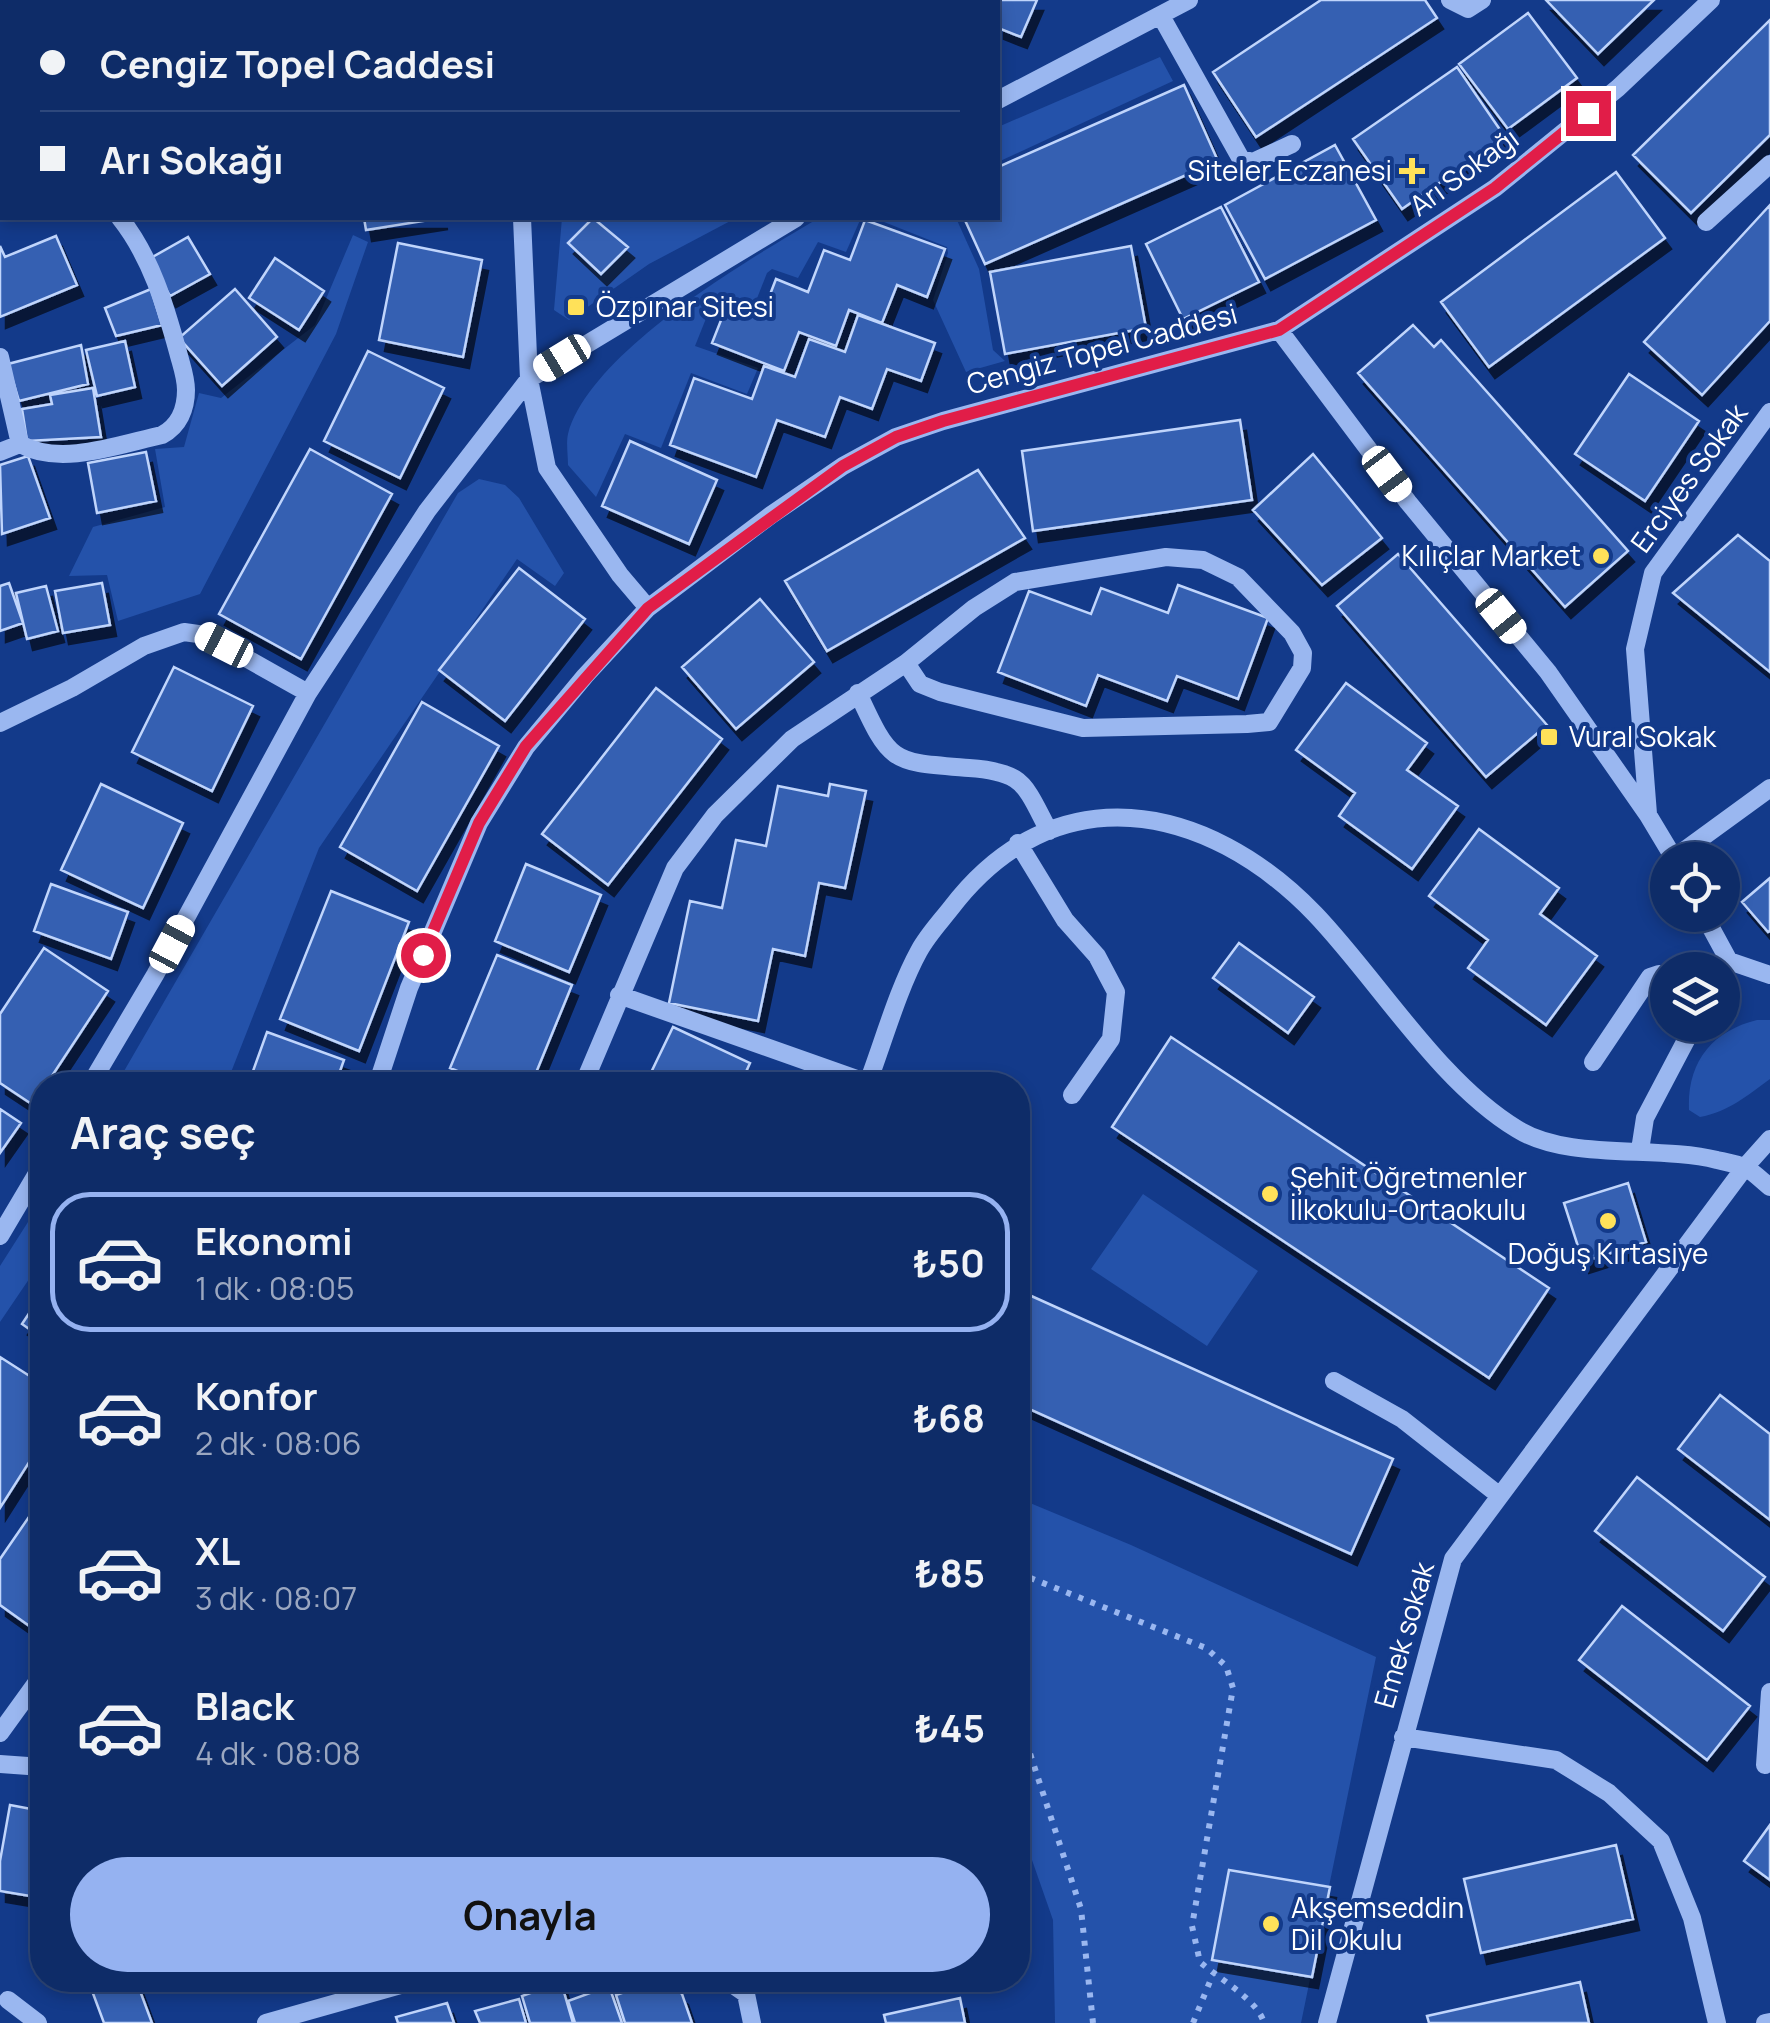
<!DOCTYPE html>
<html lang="tr">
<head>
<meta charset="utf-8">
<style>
	body { margin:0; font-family:Manrope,sans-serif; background:#17346e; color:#f1f3f6; height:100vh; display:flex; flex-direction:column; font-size:38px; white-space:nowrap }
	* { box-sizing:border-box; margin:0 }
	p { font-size:32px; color:#9ba7c0 }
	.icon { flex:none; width:55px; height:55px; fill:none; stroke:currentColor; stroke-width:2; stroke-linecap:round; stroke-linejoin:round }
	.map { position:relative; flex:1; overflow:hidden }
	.details { position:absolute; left:30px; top:1072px; width:1000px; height:920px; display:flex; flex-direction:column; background:#0e2c68; border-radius:40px; box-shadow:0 5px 15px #0003,0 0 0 2px #2e487c }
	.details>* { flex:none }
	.banner { position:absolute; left:0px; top:0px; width:1000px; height:220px; box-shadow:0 5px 15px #0003,0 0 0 2px #2e487c; display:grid; align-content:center; height:220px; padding:0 40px; background:#0e2c68 }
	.buttons { position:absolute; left:1650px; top:842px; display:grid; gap:20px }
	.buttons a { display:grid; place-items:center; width:90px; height:90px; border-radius:50%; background:#0e2c68; box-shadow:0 5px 15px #0003,0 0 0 2px #2e487c; font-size:50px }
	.end { position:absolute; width:45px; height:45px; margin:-22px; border:12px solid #e11d48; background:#fff; box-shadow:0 0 0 5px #fff }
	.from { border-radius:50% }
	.car { position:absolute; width:30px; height:60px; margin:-30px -15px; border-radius:12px; box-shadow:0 0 8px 2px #0007; background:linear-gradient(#fff 24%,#345 0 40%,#fff 0 76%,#345 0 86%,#fff 0) }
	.banner b { display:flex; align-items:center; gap:35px; height:95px; font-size:38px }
	.banner b+b { border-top:2px solid #2e487c }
	.banner i { width:25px; height:25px; background:#f1f3f6 }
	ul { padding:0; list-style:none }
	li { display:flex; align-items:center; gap:30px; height:140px; margin:0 20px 15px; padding:0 20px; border:5px solid transparent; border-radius:40px }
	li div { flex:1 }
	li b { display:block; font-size:38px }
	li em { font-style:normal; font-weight:700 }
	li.selected { border-color:#95b2f1 }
	li>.icon { width:90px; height:90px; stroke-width:1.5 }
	h2 { padding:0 40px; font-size:45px; line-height:120px }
	.primary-button { display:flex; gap:20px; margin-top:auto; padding:20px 40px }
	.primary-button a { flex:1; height:115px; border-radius:60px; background:#95b2f1; color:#111; font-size:40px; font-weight:700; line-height:115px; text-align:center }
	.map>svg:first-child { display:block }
	.green { fill:#2452aa }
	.building { fill:#3661b2; stroke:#c0d5fc; stroke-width:2.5; filter:url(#shadow) }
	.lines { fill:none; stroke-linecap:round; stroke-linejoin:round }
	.path { stroke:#9ab7f0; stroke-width:6; stroke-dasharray:5 8; stroke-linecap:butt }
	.minor { stroke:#9ab7f0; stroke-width:18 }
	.route { stroke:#e11d48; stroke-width:12 }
	.poi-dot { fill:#ffe159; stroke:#133a8a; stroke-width:4 }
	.labels { text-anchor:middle; stroke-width:8; stroke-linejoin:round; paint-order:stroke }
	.poi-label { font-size:28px; fill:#fff; stroke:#133a8a; text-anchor:start }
	.street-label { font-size:28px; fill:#fff; stroke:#133a8a }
</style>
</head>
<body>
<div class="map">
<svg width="1770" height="2023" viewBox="0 0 1770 2023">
	<defs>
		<filter id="shadow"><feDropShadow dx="6" dy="11" stdDeviation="0" flood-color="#0009"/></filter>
	</defs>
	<rect width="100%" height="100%" fill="#133a8a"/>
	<path class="green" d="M1160 57 1173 81 998 162V127Z
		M562 218H736L649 264 569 320 554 310Z
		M819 218H861L846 252 818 242 798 278 772 269 767 273 754 306 715 296 695 346 758 368 747 394 691 373 661 448 625 434 596 497 568 465C568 455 566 443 568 434 590 352 749 259 819 218Z
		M874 218H956L979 269 993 350 1005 361 966 372 933 300 948 253 947 247Z
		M353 235 368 242 336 334 200 594 118 621 107 575 69 576 93 527 165 507 155 449 184 447 199 393 221 398 315 325Z
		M479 479 505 485 519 498 564 573 555 586 517 559 319 848 226 1085H116L458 493Z
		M1757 1020H1770V1079C1748 1095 1728 1112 1700 1117L1689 1110C1687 1062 1712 1031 1757 1020Z
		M1143 1194 1258 1271 1207 1346 1091 1269Z
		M42 1200V1260L0 1322V1266Z
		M1018 1498 1131 1545 1376 1657 1301 2023H1055L1053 1920 1018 1820Z"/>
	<path class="building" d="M321 0H414L415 2H322Z
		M617 0H729L730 1 616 2Z
		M951 0H1037L1021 37 998 28V2H950Z
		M1321 0H1425L1437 18 1256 137 1213 72Z
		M1546 0H1654L1598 54Z
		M1528 13 1577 78 1508 129 1459 64Z
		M1770 20V135L1691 213 1633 155Z
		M1457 67 1505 137 1402 209 1353 139Z
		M1184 85 1218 161 985 264 964 218H998V167Z
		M1335 145 1376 220 1265 279 1225 205Z
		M1616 172 1665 238 1489 367 1441 302Z
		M1770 205V321L1702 395 1644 342Z
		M1221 207 1259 282 1183 319 1146 244Z
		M364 218H442L366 230Z
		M593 218 628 247 601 274 568 243Z
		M865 220 945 249 927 297 897 285 882 323 849 310 836 346 799 332 784 371 712 343 727 305 761 318 776 279 808 292 824 250 850 260Z
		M56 236 77 285 0 317V246L5 257Z
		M188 237 210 274 170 296 149 259Z
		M398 243 482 260 463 357 379 340Z
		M1131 246 1146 328 1005 354 990 272Z
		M275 258 324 291 299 330 249 298Z
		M151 289 162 325 116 336 105 308Z
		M235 289 277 337 222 386 179 338Z
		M858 315 935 343 921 381 887 369 872 409 840 397 825 437 777 420 756 477 670 445 694 378 752 399 764 366 795 377 809 339 845 352Z
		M1413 325 1434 347 1441 340 1628 551 1565 607 1358 373Z
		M125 341 135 387 97 396 86 350Z
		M81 345 88 384 19 401 8 364Z
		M368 351 444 388 400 478 324 441Z
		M1629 374 1699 421 1645 501 1575 454Z
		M93 388 101 437 27 441 22 409 52 404 50 395Z
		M1240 420 1252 500 1033 531 1022 451Z
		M630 441 717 480 689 544 602 506Z
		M310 449 392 494 301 659 219 614Z
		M146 452 156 501 97 513 88 463Z
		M1313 454 1382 538 1322 585 1253 510Z
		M28 456 50 518 2 534 0 465Z
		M978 470 1025 538 827 651 785 581Z
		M1738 535 1770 561V672L1673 593Z
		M1398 554 1547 725 1486 777 1337 606Z
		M519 568 585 619 505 721 439 670Z
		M9 583 23 623 0 631V586Z
		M102 583 110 625 63 633 55 591Z
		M1178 585 1268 618 1238 699 1177 676 1167 701 1098 675 1086 706 998 672 1029 591 1091 614 1101 588 1168 613Z
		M46 586 58 631 27 639 16 593Z
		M760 599 814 662 736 729 682 667Z
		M174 667 253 706 212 791 132 752Z
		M1346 683 1427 743 1407 770 1458 806 1412 869 1339 816 1355 793 1296 750Z
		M656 688 722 739 608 885 542 834Z
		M422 702 499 746 417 891 340 847Z
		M101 784 183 823 143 908 61 870Z
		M830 784 866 791 845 888 819 883 805 956 773 949 758 1021 669 1003 690 901 722 908 736 840 766 846 778 786 828 796Z
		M1479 829 1559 888 1540 914 1597 956 1546 1025 1468 968 1488 940 1429 896Z
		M526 864 601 895 569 972 495 941Z
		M1770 878V931L1768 932 1742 902Z
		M51 884 128 912 111 959 34 931Z
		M331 891 409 922 359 1051 280 1019Z
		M1239 943 1314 997 1288 1033 1213 978Z
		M44 948 108 991 46 1085H42L33 1105 0 1083V1014Z
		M497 955 572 985 531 1085H491L450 1068Z
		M673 1027 750 1063 740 1085H645Z
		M267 1032 344 1060 335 1085H248Z
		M1171 1037 1549 1288 1489 1378 1112 1127Z
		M0 1109 21 1123 0 1153Z
		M1628 1183 1646 1242 1583 1262 1564 1203Z
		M1018 1290 1393 1459 1351 1554 1018 1404Z
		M42 1294V1338L22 1324Z
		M0 1357 42 1384V1442L0 1508Z
		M1720 1395 1770 1434V1520L1678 1449Z
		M1637 1477 1765 1577 1723 1631 1595 1531Z
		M42 1498V1635L0 1605V1559Z
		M1622 1606 1750 1706 1707 1760 1579 1660Z
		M10 1805 42 1811V1898L0 1891V1861Z
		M1770 1825V1880L1744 1861Z
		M1616 1845 1633 1919 1481 1953 1464 1879Z
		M1229 1870 1330 1887 1312 1977 1212 1960Z
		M88 1980H136L152 2023H104Z
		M659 1980H665L682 1994 692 2023H625L616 1995Z
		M561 1982 573 2023H530L522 1996Z
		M1580 1982 1589 2023H1429L1427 2016Z
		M609 1986 622 2023H575L568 2001Z
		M960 1998 965 2023H886L884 2015Z
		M519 1999 526 2023H480L475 2011Z
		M447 2003 454 2023H398L396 2017Z"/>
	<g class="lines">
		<path class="path" d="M1018 1573 1206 1648 1226 1666 1233 1688 1192 1926 1200 1962C1218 1978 1258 2000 1264 2023
			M1018 1717 1081 1909 1093 2023
			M1193 2023 1213 1974"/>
		<path class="minor" d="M465 0 466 2
			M1450 0 1468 9 1482 0
			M83 2V0
			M517 2 520 0
			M815 2 819 0
			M1161 16 1241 159 1253 162 1292 144
			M998 100 1189 0
			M0 117 2 115
			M522 218 529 379 547 468 620 575 648 608
			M1706 222 1770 164
			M1279 330 1408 502 1548 672 1648 815 1675 860
			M0 357 20 444 0 452
			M20 444C60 467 121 444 162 435 179 426 186 409 186 390 186 377 181 364 178 352 165 305 151 257 120 218
			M858 693C891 765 892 762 969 768 984 769 1002 771 1015 779 1030 788 1040 816 1049 831
			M0 723 72 688 144 646 184 632 205 635 308 693
			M1648 814 1635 649 1653 573 1770 412
			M1018 843 1065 920 1097 956 1116 992 1111 1039 1072 1095
			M1674 858 1770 788
			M1704 915 1729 961 1770 975
			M619 995 868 1083
			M1593 1062 1650 977 1659 974 1668 978
			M90 1085 155 975 308 693 427 511 529 379 796 218
			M377 1085 409 988 479 823 526 747 585 676 648 608 771 515 843 466 896 437 943 421 1279 330 1495 188 1618 88 1711 0
			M583 1085 675 868 715 815 792 739 906 663 974 608 1015 582 1166 557 1203 560 1238 577 1292 633 1303 653 1302 668 1269 722 1247 724 1083 728 940 692 920 684 906 663
			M867 1085C883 1043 898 989 919 951 927 936 940 922 951 908 1054 773 1206 801 1315 914 1378 980 1439 1082 1517 1129 1568 1161 1657 1145 1717 1160 1726 1162 1738 1164 1746 1168 1755 1173 1762 1181 1770 1187
			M1640 1150 1645 1118 1694 1025
			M0 1236 42 1165
			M1334 1381 1402 1419 1500 1496
			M0 1733 42 1675
			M1403 1737 1556 1760 1609 1793 1661 1841 1692 1918 1717 2023
			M0 1764 42 1767
			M1765 1765 1770 1692
			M726 1980 746 1994 752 2023
			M8 2000 38 2023
			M266 2023 418 1980
			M1327 2023 1453 1559 1745 1167 1770 1139
			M1765 2023 1770 2022"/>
	</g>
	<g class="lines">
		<path class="route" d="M423 955 479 823 526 746 648 608 843 466 896 437 943 421 1279 330 1495 188 1588 113"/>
	</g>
	<g class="poi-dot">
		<path d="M1407 156h10v10h10v10h-10v10h-10v-10h-10v-10h10z"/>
		<rect x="566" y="297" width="20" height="20" rx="5"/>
		<circle cx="1601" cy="556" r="10"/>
		<rect x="1539" y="727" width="20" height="20" rx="5"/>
		<circle cx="1270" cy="1194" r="10"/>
		<circle cx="1608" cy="1221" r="10"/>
		<circle cx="1271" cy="1924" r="10"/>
	</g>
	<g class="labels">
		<g class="poi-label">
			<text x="1392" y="181" text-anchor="end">Siteler Eczanesi</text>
			<text x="596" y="317">Özpınar Sitesi</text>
			<text x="1581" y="566" text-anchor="end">Kılıçlar Market</text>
			<text x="1569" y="747">Vural Sokak</text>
			<text x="1290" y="1188">Şehit Öğretmenler<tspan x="1290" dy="32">İlkokulu-Ortaokulu</tspan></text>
			<text x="1608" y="1264" text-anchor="middle">Doğuş Kırtasiye</text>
			<text x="1291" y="1918">Akşemseddin<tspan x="1291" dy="32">Dil Okulu</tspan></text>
		</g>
		<g class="street-label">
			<text transform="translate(1464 172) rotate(-36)" y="10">Arı Sokağı</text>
			<text transform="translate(1102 349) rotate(-15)" y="10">Cengiz Topel Caddesi</text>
			<text transform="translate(1689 478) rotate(-54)" y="10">Erciyes Sokak</text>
			<text transform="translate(1404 1635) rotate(-74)" y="10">Emek sokak</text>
		</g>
	</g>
</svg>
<div class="buttons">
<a><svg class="icon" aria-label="locate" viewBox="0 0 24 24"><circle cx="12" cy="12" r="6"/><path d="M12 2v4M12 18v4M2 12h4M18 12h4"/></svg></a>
<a><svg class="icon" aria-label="layers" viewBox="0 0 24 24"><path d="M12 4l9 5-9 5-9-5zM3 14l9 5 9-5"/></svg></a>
</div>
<i class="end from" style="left:423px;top:955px"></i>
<i class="end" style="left:1588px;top:113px"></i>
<i class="car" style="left:562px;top:358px;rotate:239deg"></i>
<i class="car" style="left:1387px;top:474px;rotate:143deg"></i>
<i class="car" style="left:1501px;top:616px;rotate:141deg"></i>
<i class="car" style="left:224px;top:645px;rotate:297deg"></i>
<i class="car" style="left:172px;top:944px;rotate:28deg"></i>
<div class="banner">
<b><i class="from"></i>Cengiz Topel Caddesi</b>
<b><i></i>Arı Sokağı</b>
</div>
<section class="details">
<h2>Araç seç</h2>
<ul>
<li class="selected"><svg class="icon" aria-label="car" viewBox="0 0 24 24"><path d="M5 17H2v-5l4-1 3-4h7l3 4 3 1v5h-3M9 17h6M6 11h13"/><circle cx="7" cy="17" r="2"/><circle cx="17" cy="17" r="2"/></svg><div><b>Ekonomi</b><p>1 dk · 08:05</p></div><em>₺50</em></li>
<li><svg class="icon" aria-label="car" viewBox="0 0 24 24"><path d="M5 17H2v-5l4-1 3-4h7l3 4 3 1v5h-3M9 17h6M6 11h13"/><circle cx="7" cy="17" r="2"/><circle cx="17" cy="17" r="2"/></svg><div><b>Konfor</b><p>2 dk · 08:06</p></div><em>₺68</em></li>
<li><svg class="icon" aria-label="car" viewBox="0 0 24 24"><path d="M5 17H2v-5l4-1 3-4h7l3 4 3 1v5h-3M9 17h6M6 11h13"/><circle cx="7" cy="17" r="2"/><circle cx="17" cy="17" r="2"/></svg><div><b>XL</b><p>3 dk · 08:07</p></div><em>₺85</em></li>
<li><svg class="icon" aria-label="car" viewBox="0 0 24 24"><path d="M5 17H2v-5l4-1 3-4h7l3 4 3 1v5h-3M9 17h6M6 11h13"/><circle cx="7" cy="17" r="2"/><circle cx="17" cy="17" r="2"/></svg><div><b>Black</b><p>4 dk · 08:08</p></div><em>₺45</em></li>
</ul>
<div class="primary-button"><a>Onayla</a></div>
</section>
</div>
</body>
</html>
